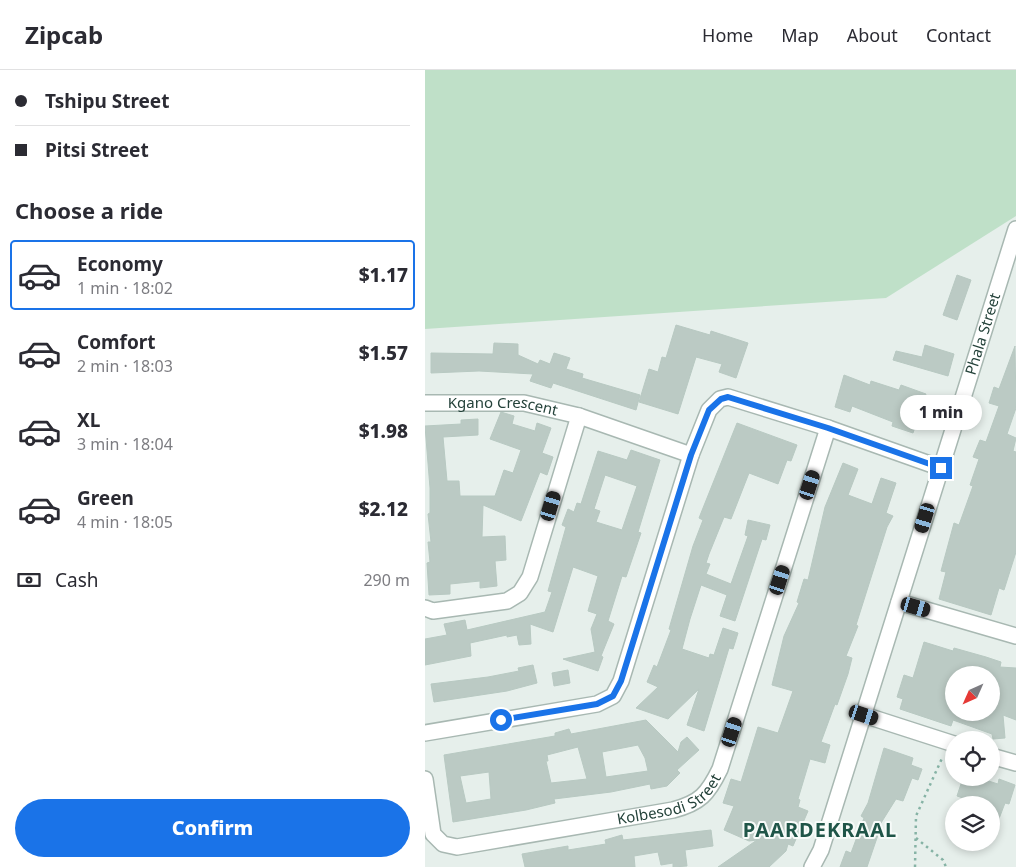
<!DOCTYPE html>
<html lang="en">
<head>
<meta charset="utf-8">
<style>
	body { margin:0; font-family:"Noto Sans",sans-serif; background:#f2f2f3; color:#2b2b33; height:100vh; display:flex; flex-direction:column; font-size:19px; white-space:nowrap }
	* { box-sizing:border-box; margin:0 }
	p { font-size:16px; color:#7c7c81 }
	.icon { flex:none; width:28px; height:28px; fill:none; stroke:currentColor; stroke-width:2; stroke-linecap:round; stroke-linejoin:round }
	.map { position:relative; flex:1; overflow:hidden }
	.drawer { display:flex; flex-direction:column; background:#fff; width:425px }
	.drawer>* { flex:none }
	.guide { display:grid; align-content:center; height:110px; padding:0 15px; background:#fff }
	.needle { width:32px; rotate:225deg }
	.tools { position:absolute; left:520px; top:596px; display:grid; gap:10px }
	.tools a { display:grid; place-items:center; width:55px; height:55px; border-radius:50%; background:#fff; box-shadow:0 2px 8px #0003; font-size:25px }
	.end { position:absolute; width:22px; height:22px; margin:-11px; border:6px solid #1a73e8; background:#fff; box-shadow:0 0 0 2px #fff }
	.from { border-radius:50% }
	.bubble { position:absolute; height:35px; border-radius:18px; background:#fff; box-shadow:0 2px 8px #0003; font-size:16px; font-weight:800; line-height:35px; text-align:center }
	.car { position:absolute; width:15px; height:30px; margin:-15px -8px; border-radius:6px; box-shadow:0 0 4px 1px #0007; background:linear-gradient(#222 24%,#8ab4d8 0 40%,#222 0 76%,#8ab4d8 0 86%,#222 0) }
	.guide b { display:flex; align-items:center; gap:18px; height:48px; font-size:19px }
	.guide b+b { border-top:1px solid #e1e1e2 }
	.guide i { width:12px; height:12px; background:#2b2b33 }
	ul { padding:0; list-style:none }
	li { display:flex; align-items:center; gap:15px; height:70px; margin:0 10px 8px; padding:0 5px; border:2px solid transparent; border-radius:5px }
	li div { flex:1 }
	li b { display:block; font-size:19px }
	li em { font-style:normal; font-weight:800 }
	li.current { border-color:#1a73e8 }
	li>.icon { width:45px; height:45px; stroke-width:1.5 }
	h2 { padding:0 15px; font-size:22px; line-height:60px }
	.pay { display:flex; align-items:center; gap:12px; height:55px; padding:0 15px; font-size:19px }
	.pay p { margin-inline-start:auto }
	.action { display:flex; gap:10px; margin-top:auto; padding:10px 15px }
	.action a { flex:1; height:58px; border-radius:30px; background:#1a73e8; color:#fff; font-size:20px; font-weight:800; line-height:58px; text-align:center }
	header { display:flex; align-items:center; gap:30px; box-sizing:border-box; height:70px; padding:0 25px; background:#fff; border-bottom:1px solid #e1e1e2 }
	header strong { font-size:24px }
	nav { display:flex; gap:28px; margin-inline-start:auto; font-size:18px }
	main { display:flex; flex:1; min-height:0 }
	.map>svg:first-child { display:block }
	.green { fill:#bfe0c8 }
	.building { fill:#bbcac4; stroke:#b8c9c2; fill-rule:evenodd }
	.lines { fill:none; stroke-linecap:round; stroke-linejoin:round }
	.street-casing { stroke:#a8b8b2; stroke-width:18 }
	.path { stroke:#86b3a5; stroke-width:2.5; stroke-dasharray:2.5 4; stroke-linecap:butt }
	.street { stroke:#fff; stroke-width:15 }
	.route { stroke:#1a73e8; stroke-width:6 }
	.labels { text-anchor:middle; stroke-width:4; stroke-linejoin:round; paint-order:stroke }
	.street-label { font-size:15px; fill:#24423a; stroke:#f7fbf9 }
	.district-label { font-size:20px; font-weight:bold; letter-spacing:1px; fill:#1f5548; stroke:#f7fbf9 }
</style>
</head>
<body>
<header>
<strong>Zipcab</strong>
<nav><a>Home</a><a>Map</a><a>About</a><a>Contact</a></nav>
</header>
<main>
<section class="drawer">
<div class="guide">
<b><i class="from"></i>Tshipu Street</b>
<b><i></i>Pitsi Street</b>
</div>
<h2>Choose a ride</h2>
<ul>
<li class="current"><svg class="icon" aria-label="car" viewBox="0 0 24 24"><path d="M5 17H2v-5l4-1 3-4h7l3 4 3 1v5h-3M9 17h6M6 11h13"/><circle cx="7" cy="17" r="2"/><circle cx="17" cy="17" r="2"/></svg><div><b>Economy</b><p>1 min · 18:02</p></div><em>$1.17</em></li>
<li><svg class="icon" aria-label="car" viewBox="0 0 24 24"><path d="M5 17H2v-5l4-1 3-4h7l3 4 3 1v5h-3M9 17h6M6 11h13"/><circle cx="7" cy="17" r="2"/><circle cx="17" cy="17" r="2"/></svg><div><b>Comfort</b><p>2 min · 18:03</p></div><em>$1.57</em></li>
<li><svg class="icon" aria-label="car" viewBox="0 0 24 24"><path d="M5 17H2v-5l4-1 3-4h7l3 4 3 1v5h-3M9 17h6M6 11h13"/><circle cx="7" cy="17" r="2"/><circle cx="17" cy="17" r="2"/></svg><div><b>XL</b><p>3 min · 18:04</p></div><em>$1.98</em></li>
<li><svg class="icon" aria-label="car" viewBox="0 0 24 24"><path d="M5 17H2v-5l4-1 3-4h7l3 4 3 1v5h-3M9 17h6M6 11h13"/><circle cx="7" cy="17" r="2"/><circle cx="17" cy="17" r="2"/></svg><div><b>Green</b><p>4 min · 18:05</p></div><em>$2.12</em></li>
</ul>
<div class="pay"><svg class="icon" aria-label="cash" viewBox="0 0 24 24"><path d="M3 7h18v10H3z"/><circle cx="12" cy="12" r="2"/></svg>Cash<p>290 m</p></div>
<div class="action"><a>Confirm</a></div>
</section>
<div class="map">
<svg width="591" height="797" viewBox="0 0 591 797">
	<rect width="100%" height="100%" fill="#e6efeb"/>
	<path class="green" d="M0 0H591V146L461 228 0 259Z"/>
	<path class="building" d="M532 205 546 210 532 250 518 245Z
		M251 255 285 265 286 261 323 273 311 308 294 302 297 294 271 287 253 344 214 332 224 299 233 302 237 287 241 288Z
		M69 273 93 274V285L113 294 115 290 125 294 129 283 145 288 141 299 158 304 157 308 215 325 211 340 128 313 126 318 105 311 108 304 54 301 6 303V283L68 284Z
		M500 275 529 284 523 306 468 290 471 281 497 287Z
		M590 276 591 338 582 364 591 368 588 381 591 382V482L579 520 574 518 566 545 514 529 521 502 516 501 529 453 534 455 548 416 545 415 554 389 548 387 555 370 561 372 574 336 564 333 569 317 574 319Z
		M419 305 445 315 446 311 474 320 476 315 501 324 488 363 467 356 468 352 427 336 425 342 410 337Z
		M76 342 89 346 87 354 110 361 112 353 126 358 117 383 128 387 122 405 115 402 96 451 58 435 57 467 80 466 81 490 70 491 72 516 55 518V511L25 514V524L4 525 2 493 5 492 3 472H6L3 444 5 443V418L0 356 36 354V350L53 349V365L18 367 22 411H34L35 426H70L79 400 88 403 96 380 65 369Z
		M312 353 372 375 366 391 362 390 353 414 324 403 306 449 299 447 284 484 281 493 285 494 281 504 306 514 323 466 320 465 323 450 345 455 341 470 337 469 310 551 295 546 302 525 276 515 265 549 257 579 284 588 285 584 289 585 298 558 313 563 308 579 304 578 279 661 262 655 274 619 243 649 211 638 233 617 222 612 229 595 232 597 246 560 244 559 268 476 278 450 274 448Z
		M206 380 235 390 213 462 216 463 201 507 197 506 183 551 189 554 176 586 178 587 173 601 138 589 170 582 166 559 172 544 163 541 173 506 148 497 128 562 105 554 106 574 94 575 92 565 82 567V565L45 573 46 586 0 595V569L22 565 19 554 40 550 42 560 120 542 127 522 123 521 141 457 137 455 143 439 149 442 152 433 156 434 173 381 202 390ZM180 405 212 416 197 460 171 452 175 441 169 439Z
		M418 393 433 399 423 425 447 434 456 408 471 413 461 443 468 446 462 457 431 555 433 556 421 586 427 588 423 604 412 635 410 634 396 672 405 675 400 693 385 689 373 729 375 730 373 737 383 741 368 776 363 774 361 781 344 797H293L332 770 324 771 299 760 309 736 298 733 306 709 316 712 333 657 353 663 368 621 347 615 359 566 374 533 372 532 379 509 383 510 400 437Z
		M499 572 528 581 529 578 561 587 576 592 575 597 591 598V650L578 645 580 668 568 669 567 664 528 650 526 656 475 639 478 629 472 627 479 605 488 608ZM529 605H566V642H529Z
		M108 595 112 613 82 621 9 632 6 614 63 607 94 601 93 598Z
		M143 600 145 613 129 616 127 603Z
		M221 650 253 682 256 672 262 667 274 680 252 700 255 703 242 716 226 719 225 714 186 722 129 729 130 733 101 740 28 752 19 685 130 666V663L144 659 146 664ZM213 675 220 688 223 701 181 707 177 682ZM153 677 162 709 126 713 121 691H123L122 685ZM64 702 66 729 41 733 35 706Z
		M459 678 488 688 486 695 497 699 493 710 487 708 478 731 471 729 451 761 454 762 442 797H415L421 781 426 783 439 748 436 746 443 733Z
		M538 708H554L573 714 574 709 590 715 584 734 580 733 567 767 566 735H558L532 726Z
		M286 760 288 776 260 780 262 796 248 797V793L236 795 233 782 209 786 210 797H100L97 784 143 776V780L181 774 180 770 197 765 198 770Z"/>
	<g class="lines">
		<g class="street-casing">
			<g id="street">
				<path id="s1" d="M0 333H99L154 346 266 385"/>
				<path d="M474 532 591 566"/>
				<path d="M0 538 8 541 82 531 95 523 105 507 154 346"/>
				<path d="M439 645 529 674"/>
				<path d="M0 663 172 634 188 626 196 611 266 385 284 340 295 329 303 327 403 358 516 398"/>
				<path d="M566 686 591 693"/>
				<path id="s2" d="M0 709 8 764 18 774 32 777 248 740C275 733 283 724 295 699L403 358"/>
				<path id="s3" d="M387 797 396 780 591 159"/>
			</g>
		</g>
		<path class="path" d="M491 768 518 790 521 797
			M490 797 491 746 518 686"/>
		<use href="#street" class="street"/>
	</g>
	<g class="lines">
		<path class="route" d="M76 650 172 634 188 626 196 611 266 385 284 340 296 329 303 327 403 358 516 398"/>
	</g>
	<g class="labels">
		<g class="street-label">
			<text dy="5" stroke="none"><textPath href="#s3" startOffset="560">Phala Street</textPath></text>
			<text dy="5" stroke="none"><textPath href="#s1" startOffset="78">Kgano Crescent</textPath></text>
			<text dy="5" stroke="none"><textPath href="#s2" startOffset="304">Kolbesodi Street</textPath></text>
		</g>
		<g class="district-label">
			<text x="395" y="767">PAARDEKRAAL</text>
		</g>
	</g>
</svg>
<div class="tools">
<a><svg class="needle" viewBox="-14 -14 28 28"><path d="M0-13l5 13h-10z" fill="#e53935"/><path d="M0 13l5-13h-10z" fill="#7c7c81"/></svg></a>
<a><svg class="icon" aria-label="locate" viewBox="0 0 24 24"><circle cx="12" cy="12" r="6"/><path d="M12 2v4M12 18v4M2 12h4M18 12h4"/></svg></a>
<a><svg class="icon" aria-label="layers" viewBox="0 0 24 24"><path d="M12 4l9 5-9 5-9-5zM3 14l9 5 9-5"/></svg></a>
</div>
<i class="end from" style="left:76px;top:650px"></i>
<i class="end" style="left:516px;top:398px"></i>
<div class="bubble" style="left:475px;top:325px;width:82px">1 min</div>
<i class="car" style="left:385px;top:415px;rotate:18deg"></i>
<i class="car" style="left:126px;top:436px;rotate:17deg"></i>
<i class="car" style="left:500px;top:448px;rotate:197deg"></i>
<i class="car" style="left:355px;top:510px;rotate:18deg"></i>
<i class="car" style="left:491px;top:537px;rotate:106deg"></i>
<i class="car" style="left:439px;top:645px;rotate:108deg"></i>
<i class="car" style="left:307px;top:662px;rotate:18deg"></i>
</div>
</main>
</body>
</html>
